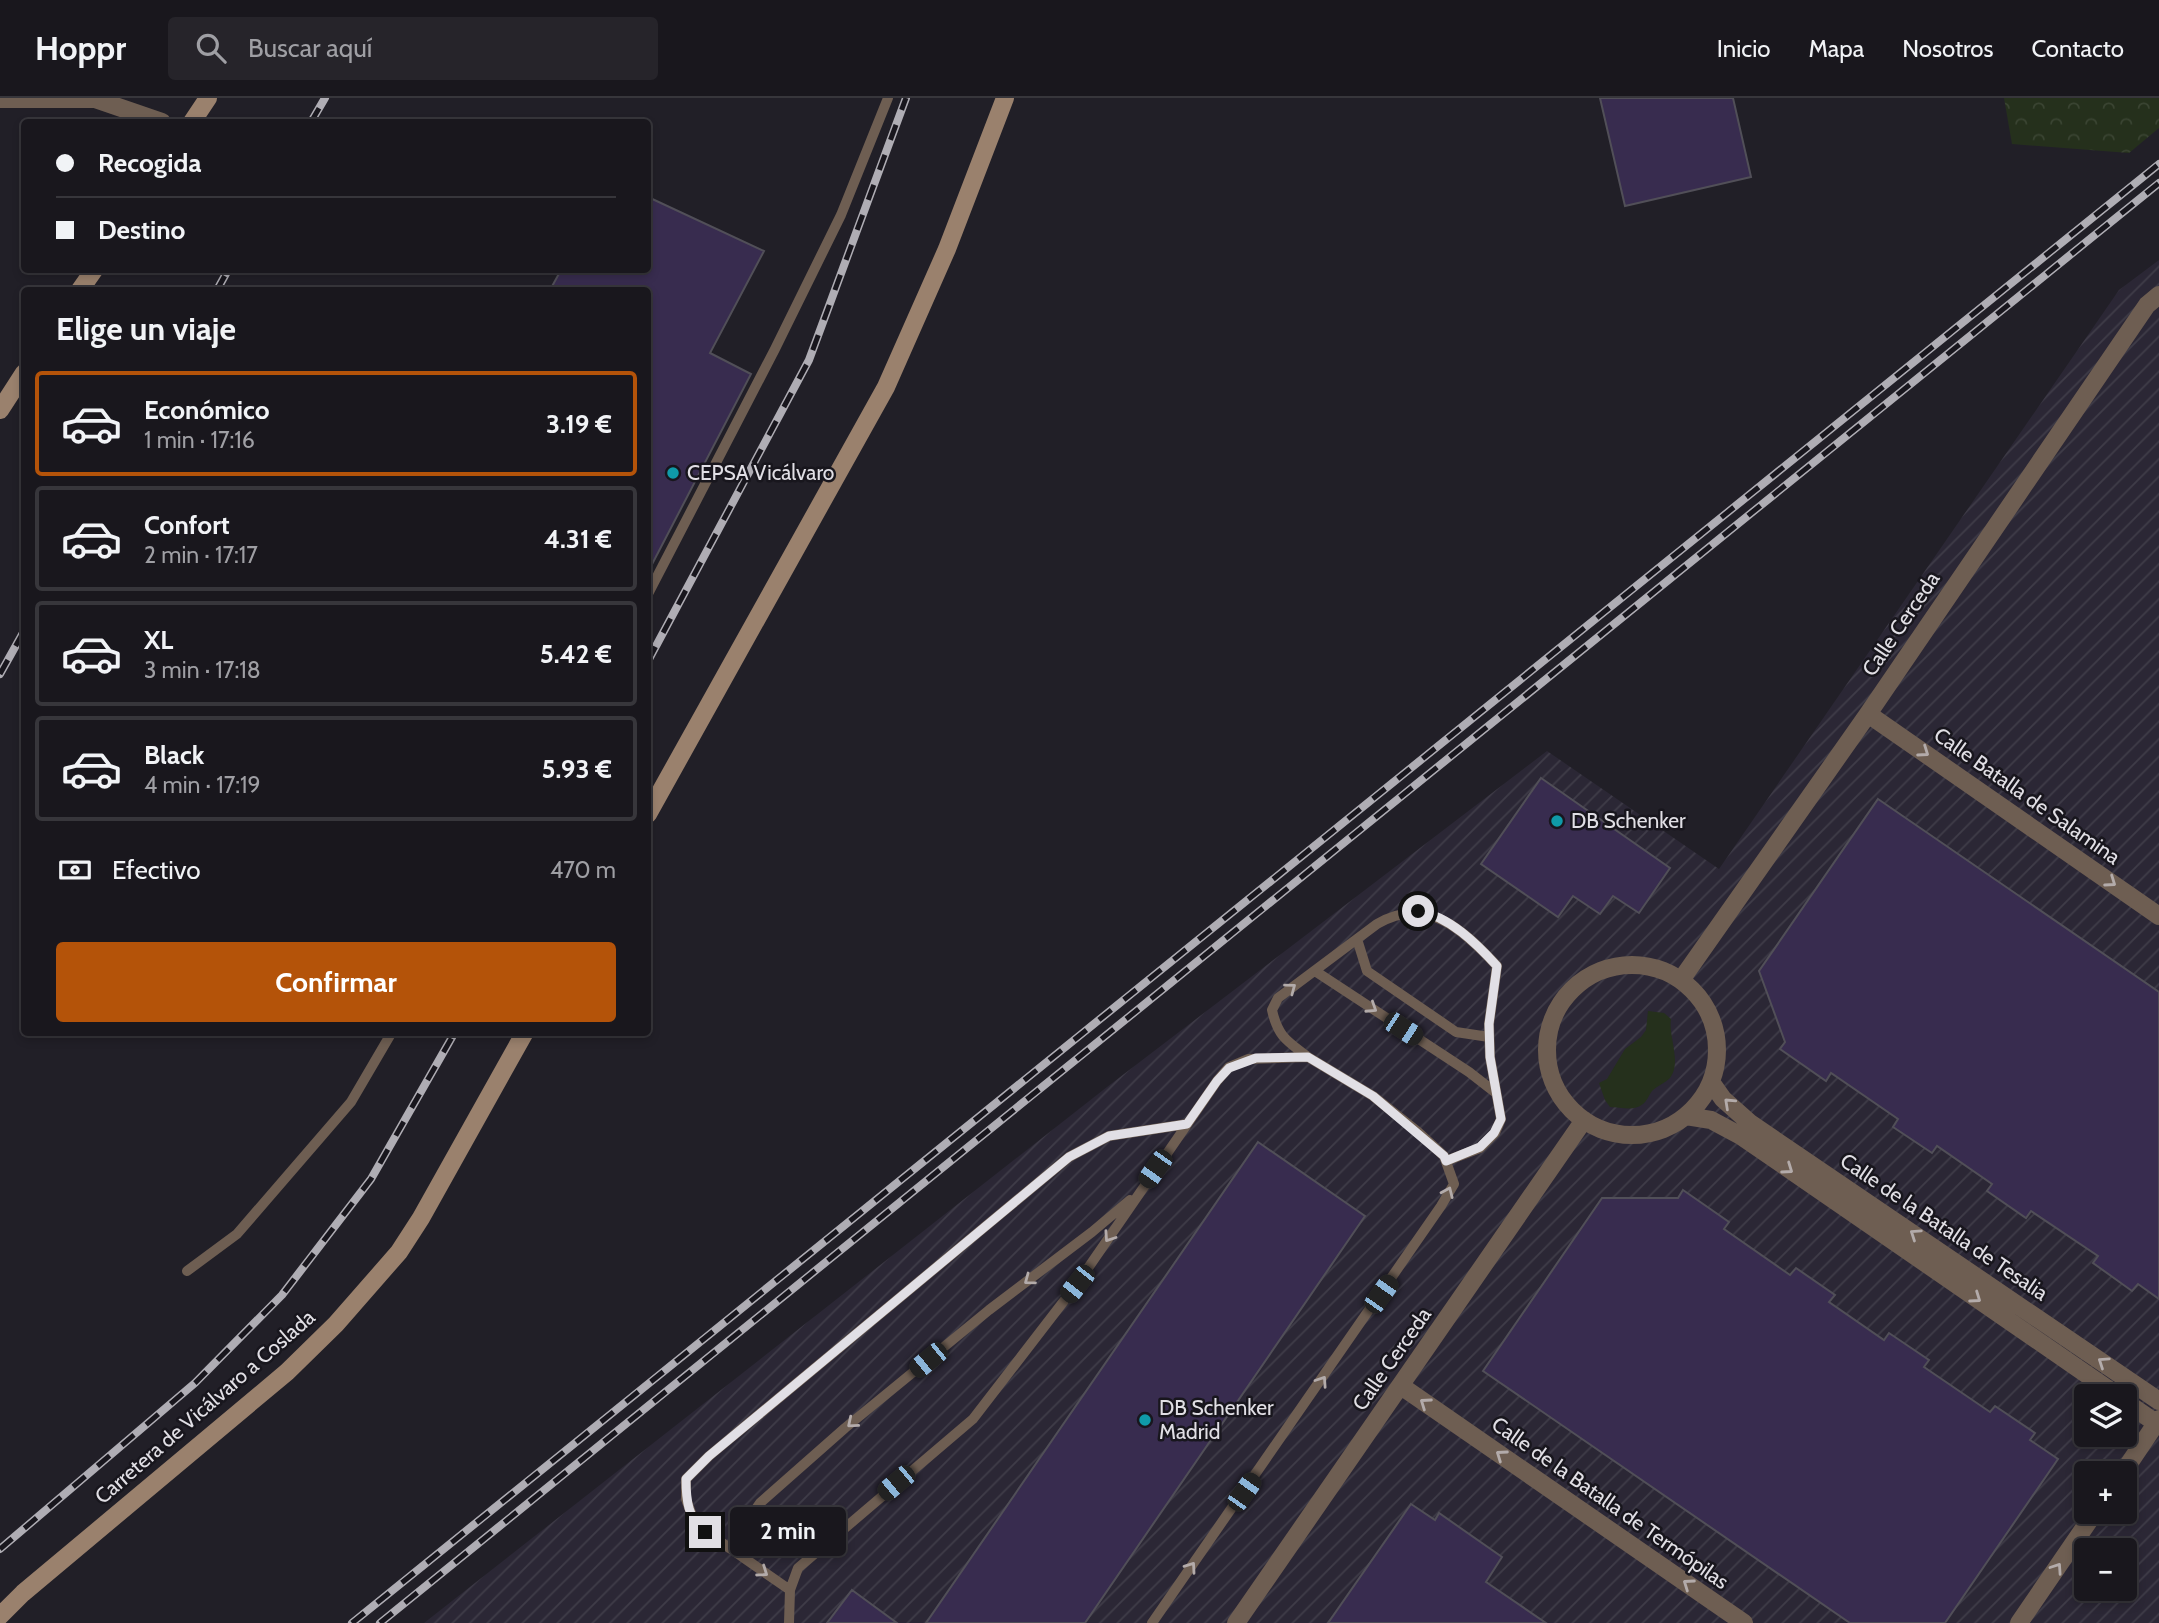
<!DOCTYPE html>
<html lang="es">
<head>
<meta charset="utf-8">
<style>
	body { margin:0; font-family:Cabin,sans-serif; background:#26242a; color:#f1f3f6; height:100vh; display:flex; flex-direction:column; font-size:26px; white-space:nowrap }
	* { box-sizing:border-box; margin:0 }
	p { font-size:23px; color:#9f9fa4 }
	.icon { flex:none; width:38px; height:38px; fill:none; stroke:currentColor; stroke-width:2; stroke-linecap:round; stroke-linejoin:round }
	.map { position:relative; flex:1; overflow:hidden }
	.sheet { position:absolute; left:21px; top:189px; width:630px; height:749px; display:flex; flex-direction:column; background:#19171d; border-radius:7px; box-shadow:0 4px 10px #0003,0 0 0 2px #37363b }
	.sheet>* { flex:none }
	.top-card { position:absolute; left:21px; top:21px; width:630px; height:154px; border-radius:7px; box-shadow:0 4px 10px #0003,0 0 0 2px #37363b; display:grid; align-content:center; height:154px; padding:0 35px; background:#19171d }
	.fabs { position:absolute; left:2074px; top:1286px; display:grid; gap:14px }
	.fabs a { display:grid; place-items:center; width:63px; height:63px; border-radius:7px; background:#19171d; box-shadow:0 4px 10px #0003,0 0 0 2px #37363b; font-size:35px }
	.end { position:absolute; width:32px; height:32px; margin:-16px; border:9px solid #e1dfe5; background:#111; box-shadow:0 0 0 4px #111 }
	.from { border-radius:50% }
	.bubble { position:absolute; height:49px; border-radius:7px; background:#19171d; box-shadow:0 4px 10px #0003,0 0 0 2px #37363b; font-size:23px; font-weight:700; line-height:49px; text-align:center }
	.car { position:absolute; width:21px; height:42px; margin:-21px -10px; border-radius:9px; box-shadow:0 0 5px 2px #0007; background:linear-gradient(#222 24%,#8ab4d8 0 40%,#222 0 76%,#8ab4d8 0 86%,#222 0) }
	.top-card b { display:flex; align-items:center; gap:24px; height:66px; font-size:26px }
	.top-card b+b { border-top:2px solid #37363b }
	.top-card i { width:18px; height:18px; background:#f1f3f6 }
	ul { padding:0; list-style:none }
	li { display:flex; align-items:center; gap:21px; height:105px; margin:0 14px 10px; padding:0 21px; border:4px solid #37363b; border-radius:7px }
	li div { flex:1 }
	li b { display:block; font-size:26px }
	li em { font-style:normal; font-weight:700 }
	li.selected { border-color:#b45309 }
	li>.icon { width:63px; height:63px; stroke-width:1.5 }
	h2 { padding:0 35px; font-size:32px; line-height:84px }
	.pay { display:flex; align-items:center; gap:18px; height:77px; padding:0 35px; font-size:26px }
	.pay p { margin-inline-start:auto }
	.action { display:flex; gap:14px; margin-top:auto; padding:14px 35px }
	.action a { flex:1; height:80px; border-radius:7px; background:#b45309; color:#fff; font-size:28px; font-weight:700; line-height:80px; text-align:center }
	header { display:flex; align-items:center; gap:42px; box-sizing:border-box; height:98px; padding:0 35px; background:#19171d; border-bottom:2px solid #37363b }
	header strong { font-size:33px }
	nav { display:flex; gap:38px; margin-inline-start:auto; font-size:24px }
	.search { width:490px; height:63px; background:#26242a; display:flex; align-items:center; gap:18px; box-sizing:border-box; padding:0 24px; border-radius:7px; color:#9f9fa4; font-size:26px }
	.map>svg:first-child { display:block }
	.industrial { fill:url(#industrial-furrows); fill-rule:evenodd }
	.forest { fill:url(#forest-crowns) }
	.garden { fill:#25301c }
	.building { fill:#382c4f; stroke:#514f58; stroke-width:2 }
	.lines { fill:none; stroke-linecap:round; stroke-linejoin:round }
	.lane { stroke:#6e5e52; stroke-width:10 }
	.street { stroke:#6e5e52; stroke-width:18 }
	.secondary { stroke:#9a816d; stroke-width:18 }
	.rail-casing { stroke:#afadb4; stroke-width:8 }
	.rail { stroke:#18161d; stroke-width:5; stroke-dasharray:16; stroke-linecap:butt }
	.oneway { stroke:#b3abaa }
	.route { stroke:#e1dfe5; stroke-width:9 }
	.culture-dot { fill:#0f9aa8; stroke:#18161d; stroke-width:2.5 }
	.labels { text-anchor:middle; stroke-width:5; stroke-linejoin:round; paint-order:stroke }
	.poi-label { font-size:21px; fill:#e1dfe5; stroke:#18161d; text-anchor:start }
	.street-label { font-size:21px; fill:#e1dfe5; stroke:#18161d }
</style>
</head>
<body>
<header>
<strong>Hoppr</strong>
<div class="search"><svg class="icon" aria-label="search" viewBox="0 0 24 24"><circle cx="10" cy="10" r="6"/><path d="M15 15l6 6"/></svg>Buscar aquí</div>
<nav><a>Inicio</a><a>Mapa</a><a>Nosotros</a><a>Contacto</a></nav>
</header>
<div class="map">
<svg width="2159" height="1525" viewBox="0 0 2159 1525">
	<defs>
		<pattern id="industrial-furrows" width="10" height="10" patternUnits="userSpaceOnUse" patternTransform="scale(1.75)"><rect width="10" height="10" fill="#2b2735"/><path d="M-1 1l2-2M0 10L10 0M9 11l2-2" fill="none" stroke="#3f3c48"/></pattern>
		<pattern id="forest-crowns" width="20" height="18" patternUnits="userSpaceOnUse" patternTransform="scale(1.75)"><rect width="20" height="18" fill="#25301c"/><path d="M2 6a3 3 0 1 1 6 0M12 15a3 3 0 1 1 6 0" fill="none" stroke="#3a4432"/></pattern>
	</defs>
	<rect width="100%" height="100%" fill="#211f27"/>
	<path class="industrial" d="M2159 162V1525H424L1107 989 1547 653 1719 771 2119 192ZM2086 1298H2124V1337H2086ZM2086 1376H2124V1414H2086ZM2086 1452H2124V1491H2086Z"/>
	<path class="forest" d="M2004 0H2159V30L2129 55 2012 46Z"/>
	<path class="garden" d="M1648 913 1664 915 1671 921C1668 938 1682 964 1670 980 1665 985 1657 988 1652 993 1649 997 1647 1003 1643 1006 1633 1014 1621 1009 1610 1009L1605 1002 1599 985 1607 981 1625 951 1641 939 1646 932Z"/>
	<path class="building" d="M1600 0H1733L1751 79 1625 108Z
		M648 99 764 153 710 255 751 276 648 474V192H550L561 172H648Z
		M1541 680 1670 770 1639 815 1613 798 1600 816 1573 798 1558 819 1481 766Z
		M1878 701 2159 894V1201L2138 1186 2132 1193 2093 1165 2098 1158 2031 1113 2026 1120 1987 1093 1992 1086 1937 1048 1932 1055 1893 1029 1898 1021 1831 975 1826 983 1780 951 1785 944 1759 873Z
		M1258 1044 1365 1118 1085 1525H926Z
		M1683 1092 1729 1124 1724 1131 1790 1177 1796 1170 1835 1197 1829 1204 1884 1242 1889 1235 1929 1262 1924 1269 1990 1314 1995 1308 2035 1335 2030 1342 2058 1361 1945 1525H1850L1483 1273 1602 1100H1678Z
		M1411 1406 1435 1422 1439 1415 1502 1459 1486 1484 1546 1525H1328Z
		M852 1492 897 1525H827Z"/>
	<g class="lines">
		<path class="lane" d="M648 496 775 251 841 117 888 0
			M1357 841 1367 873 1456 934 1489 939
			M1315 873 1469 974 1496 995
			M1308 959C1287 943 1278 939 1272 912L1278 900 1377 826C1426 797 1463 831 1497 868L1489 926 1490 959 1501 1021 1495 1035 1480 1050 1446 1063
			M187 1173 237 1136 351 1004 392 934
			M729 1450 760 1405 845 1330 989 1212 1092 1134 1130 1102
			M790 1492 695 1426 686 1401V1381L709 1358 1069 1059 1109 1038 1187 1026
			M789 1525 790 1492 798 1470 973 1321 1077 1186 1217 983 1229 969 1248 961 1308 959 1373 998 1418 1034 1444 1058 1454 1086 1441 1108 1152 1525"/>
		<path class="street" d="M0 1H95L162 24
			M1868 616 2159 818
			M1547 952a85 85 0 1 1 170 0a85 85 0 1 1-170 0Z
			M1681 882 1868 616 2147 207 2159 197
			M1711 984 1723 1001 1750 1025 2159 1303
			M1686 1018 1711 1022 1741 1038 2118 1298
			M1401 1288 1744 1525
			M2124 1303 2159 1327
			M2122 1376 2159 1321
			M1236 1525 1584 1022
			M2019 1525 2095 1414"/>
		<path class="secondary" d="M192 24 208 0
			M80 192 94 172
			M0 312 24 275
			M648 716 886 289 947 151 1005 0
			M0 1518 23 1495 287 1274 336 1226 399 1154 421 1120 525 934"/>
		<g class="rail-casing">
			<path id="rail" d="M311 24 325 0
				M217 192 228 172
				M648 563 809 262 906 0
				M0 576 24 533
				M0 1451 195 1285 282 1197 371 1081 455 934
				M352 1525 2159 66
				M380 1525 2159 85"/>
		</g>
		<use href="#rail" class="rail"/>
	</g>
	<defs><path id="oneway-chevron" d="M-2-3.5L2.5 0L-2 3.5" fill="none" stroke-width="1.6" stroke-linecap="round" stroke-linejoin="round" transform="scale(1.75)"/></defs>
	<g class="oneway">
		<use href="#oneway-chevron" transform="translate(1924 654) rotate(35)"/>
		<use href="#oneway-chevron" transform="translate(2111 784) rotate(35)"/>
		<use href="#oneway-chevron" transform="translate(1291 890) rotate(-37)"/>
		<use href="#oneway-chevron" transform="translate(1372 910) rotate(33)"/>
		<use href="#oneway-chevron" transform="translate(1729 1005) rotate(-137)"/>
		<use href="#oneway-chevron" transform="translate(1788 1071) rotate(35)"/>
		<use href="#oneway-chevron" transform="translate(1448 1094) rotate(-66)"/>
		<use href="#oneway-chevron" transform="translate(1915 1136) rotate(-146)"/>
		<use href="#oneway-chevron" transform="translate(1109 1139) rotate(124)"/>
		<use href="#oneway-chevron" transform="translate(1029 1182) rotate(143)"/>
		<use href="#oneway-chevron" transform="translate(1976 1200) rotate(35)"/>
		<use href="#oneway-chevron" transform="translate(2103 1264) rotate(-146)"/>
		<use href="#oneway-chevron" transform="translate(1322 1283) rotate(-56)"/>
		<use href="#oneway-chevron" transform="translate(1425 1305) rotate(-145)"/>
		<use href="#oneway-chevron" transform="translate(852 1325) rotate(140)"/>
		<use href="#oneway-chevron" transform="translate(1501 1357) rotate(-145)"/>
		<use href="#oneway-chevron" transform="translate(1191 1469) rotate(-55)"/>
		<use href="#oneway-chevron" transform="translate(2057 1470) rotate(-56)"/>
		<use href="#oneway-chevron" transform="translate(763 1474) rotate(35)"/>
		<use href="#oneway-chevron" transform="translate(1688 1486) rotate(-145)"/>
	</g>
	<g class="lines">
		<path class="route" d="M705 1434C688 1421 686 1402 686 1381L709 1358 1069 1059 1109 1038 1187 1026 1217 983 1229 970 1256 960 1308 959 1373 998 1444 1058 1446 1063 1480 1049 1494 1035 1501 1021 1490 959 1489 926 1497 868C1477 846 1449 818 1418 813"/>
	</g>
	<g class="culture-dot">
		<circle cx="673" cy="375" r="7"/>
		<circle cx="1557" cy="723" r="7"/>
		<circle cx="1145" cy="1322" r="7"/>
	</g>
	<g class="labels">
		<g class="poi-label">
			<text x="687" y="382">CEPSA Vicálvaro</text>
			<text x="1571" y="730">DB Schenker</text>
			<text x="1159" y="1317">DB Schenker<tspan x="1159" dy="24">Madrid</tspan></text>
		</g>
		<g class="street-label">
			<text transform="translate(1901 526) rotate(-56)" y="7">Calle Cerceda</text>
			<text transform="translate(2027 698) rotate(35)" y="7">Calle Batalla de Salamina</text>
			<text transform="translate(1944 1129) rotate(34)" y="7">Calle de la Batalla de Tesalia</text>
			<text transform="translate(1392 1261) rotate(-55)" y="7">Calle Cerceda</text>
			<text transform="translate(205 1309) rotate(-41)" y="7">Carretera de Vicálvaro a Coslada</text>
			<text transform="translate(1610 1405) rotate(35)" y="7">Calle de la Batalla de Termópilas</text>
		</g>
	</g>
</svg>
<div class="fabs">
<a><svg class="icon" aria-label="layers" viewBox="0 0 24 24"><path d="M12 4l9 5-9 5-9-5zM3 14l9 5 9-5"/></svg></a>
<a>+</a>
<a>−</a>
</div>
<i class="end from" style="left:1418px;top:813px"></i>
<i class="end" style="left:705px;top:1434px"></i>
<div class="bubble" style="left:730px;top:1409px;width:116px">2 min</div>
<i class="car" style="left:1403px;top:931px;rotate:123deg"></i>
<i class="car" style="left:1155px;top:1071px;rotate:215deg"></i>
<i class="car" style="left:1077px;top:1186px;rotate:218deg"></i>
<i class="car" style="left:1381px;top:1196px;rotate:35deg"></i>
<i class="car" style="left:928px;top:1262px;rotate:231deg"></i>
<i class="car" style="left:896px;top:1385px;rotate:230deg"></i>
<i class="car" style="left:1244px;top:1394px;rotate:35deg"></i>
<div class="top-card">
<b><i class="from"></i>Recogida</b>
<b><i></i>Destino</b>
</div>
<section class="sheet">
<h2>Elige un viaje</h2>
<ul>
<li class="selected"><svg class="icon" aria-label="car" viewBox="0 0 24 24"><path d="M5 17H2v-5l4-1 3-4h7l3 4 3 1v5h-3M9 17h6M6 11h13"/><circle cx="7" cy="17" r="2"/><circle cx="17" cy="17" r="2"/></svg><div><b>Económico</b><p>1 min · 17:16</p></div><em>3.19 €</em></li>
<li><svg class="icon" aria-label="car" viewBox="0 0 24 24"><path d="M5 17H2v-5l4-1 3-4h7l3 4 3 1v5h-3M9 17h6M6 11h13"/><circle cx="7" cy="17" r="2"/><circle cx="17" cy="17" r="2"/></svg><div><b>Confort</b><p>2 min · 17:17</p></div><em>4.31 €</em></li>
<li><svg class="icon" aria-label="car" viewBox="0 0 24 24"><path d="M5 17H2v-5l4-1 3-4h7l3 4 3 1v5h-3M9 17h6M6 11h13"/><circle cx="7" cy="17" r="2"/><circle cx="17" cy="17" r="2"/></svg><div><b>XL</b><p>3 min · 17:18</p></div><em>5.42 €</em></li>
<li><svg class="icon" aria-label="car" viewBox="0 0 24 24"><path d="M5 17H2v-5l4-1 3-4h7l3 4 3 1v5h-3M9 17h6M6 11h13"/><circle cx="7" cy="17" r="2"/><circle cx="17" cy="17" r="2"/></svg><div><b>Black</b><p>4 min · 17:19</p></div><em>5.93 €</em></li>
</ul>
<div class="pay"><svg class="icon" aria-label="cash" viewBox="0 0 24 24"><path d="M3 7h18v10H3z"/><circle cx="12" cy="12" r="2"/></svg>Efectivo<p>470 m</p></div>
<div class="action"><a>Confirmar</a></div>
</section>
</div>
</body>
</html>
